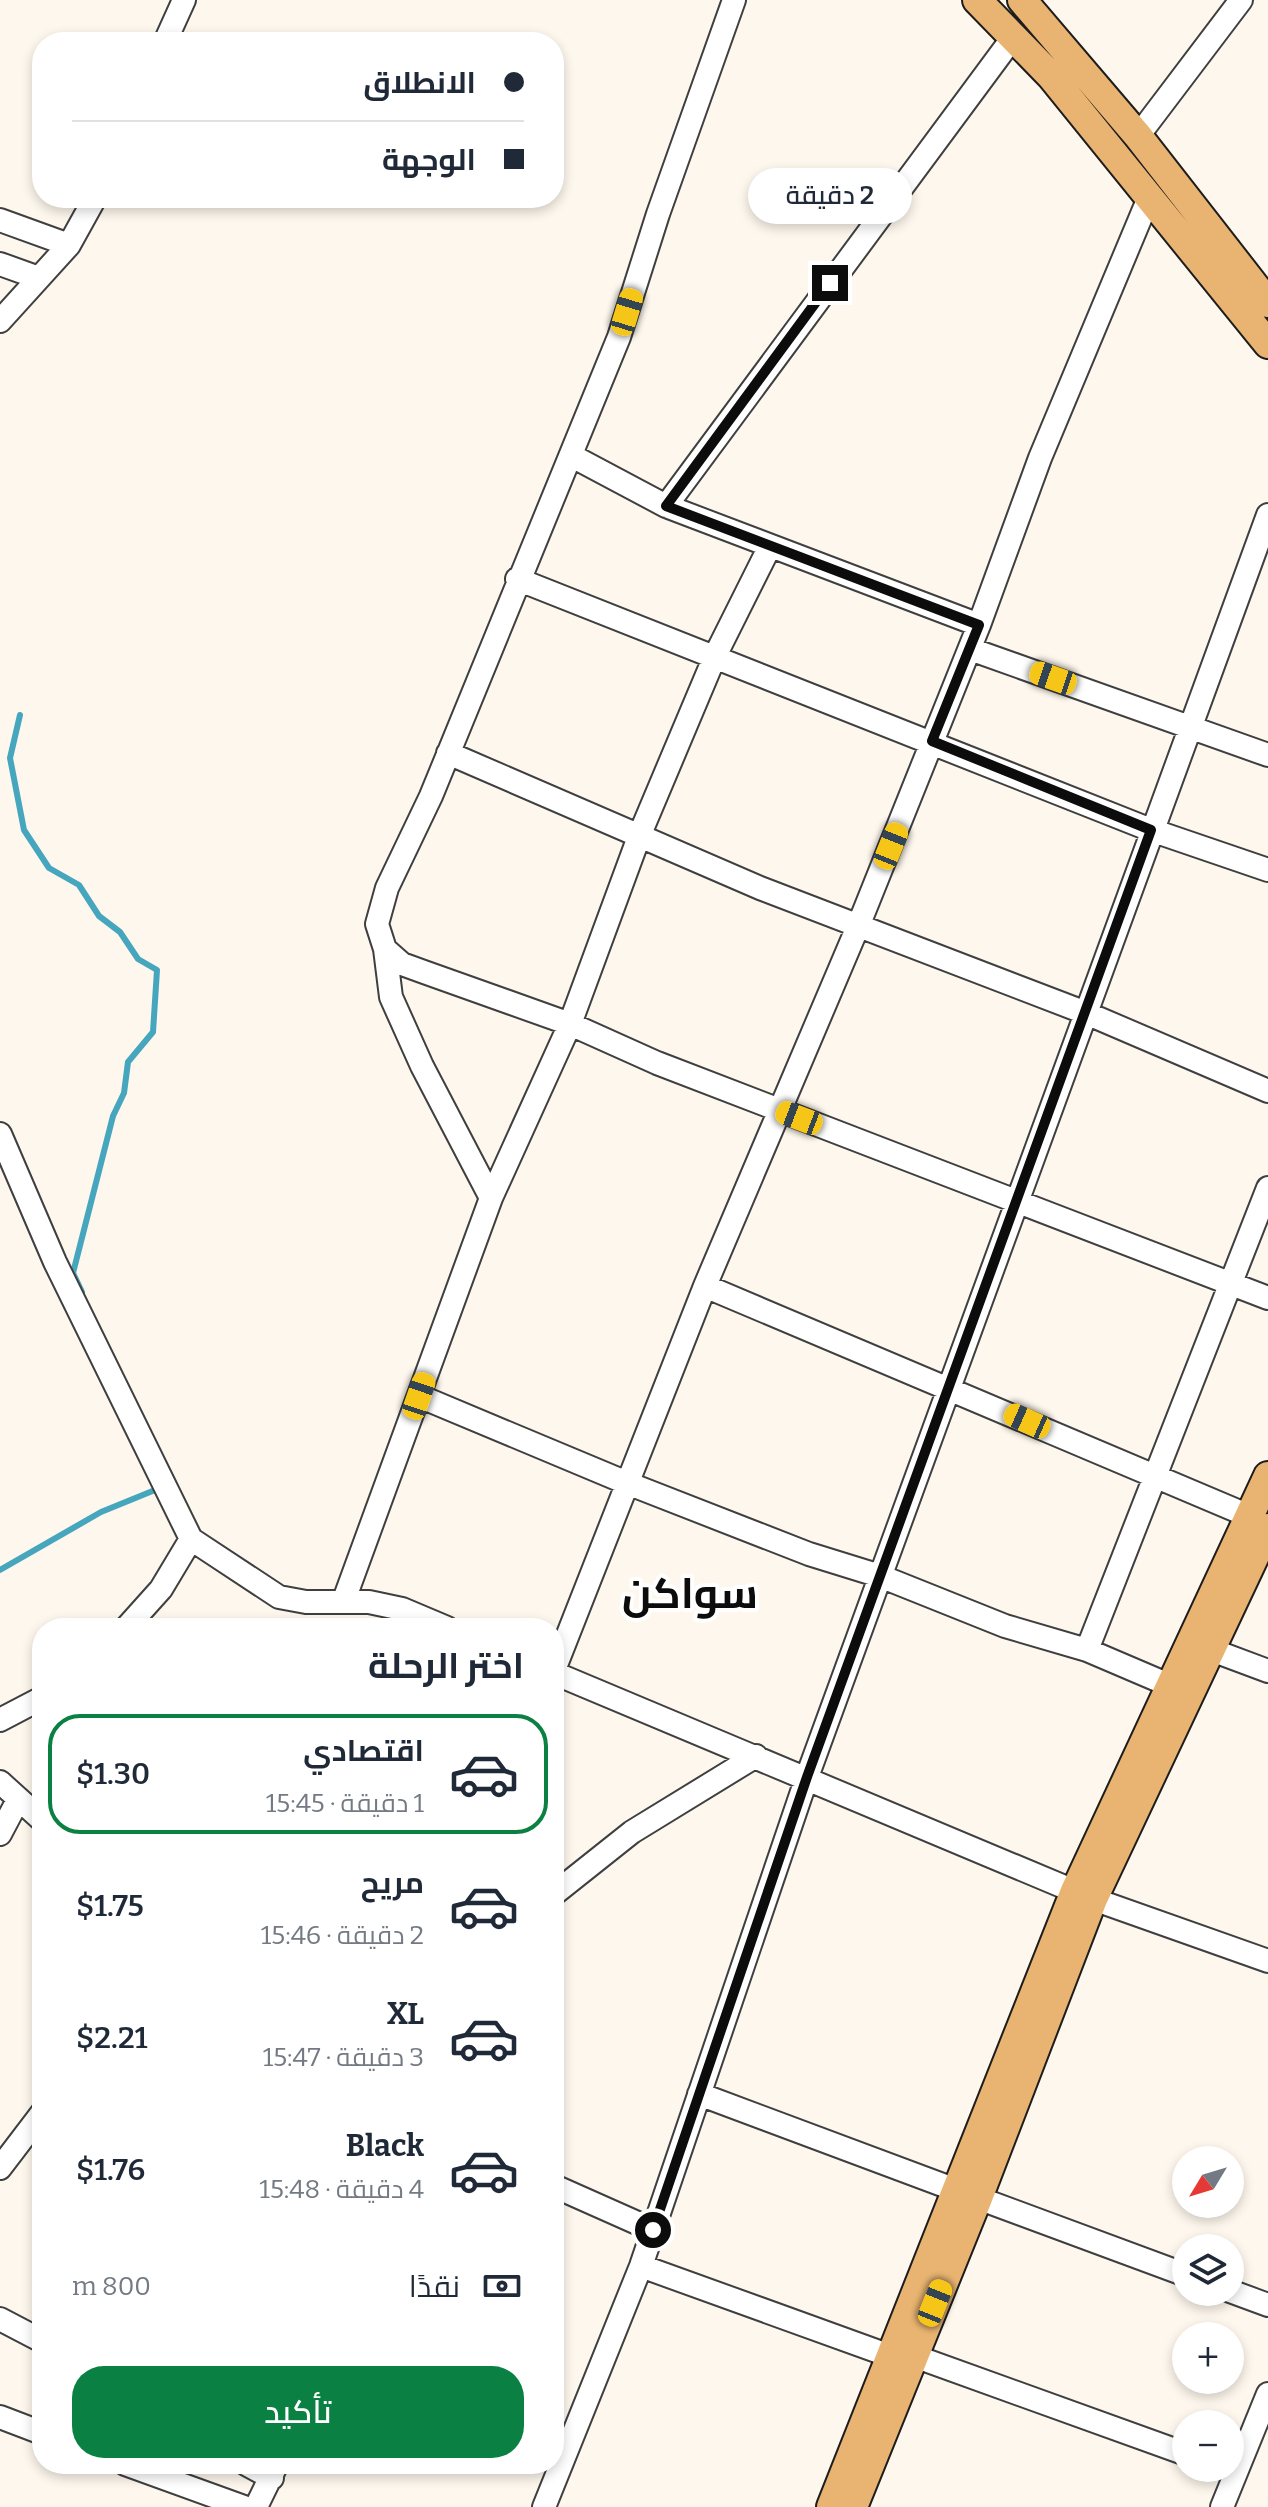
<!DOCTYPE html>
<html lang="ar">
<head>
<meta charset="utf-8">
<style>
	body { margin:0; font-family:Bitter,Cairo,serif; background:#f2f2f3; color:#1f2937; direction:rtl; height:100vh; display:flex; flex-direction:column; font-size:30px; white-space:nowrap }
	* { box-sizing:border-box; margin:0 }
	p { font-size:26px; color:#747a83 }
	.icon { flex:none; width:44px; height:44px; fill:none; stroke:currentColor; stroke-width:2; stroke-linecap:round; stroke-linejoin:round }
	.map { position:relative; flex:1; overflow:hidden; direction:ltr }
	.panel { position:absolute; left:32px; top:1618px; width:532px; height:856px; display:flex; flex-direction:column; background:#fff; border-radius:32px; box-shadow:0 4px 12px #0003; direction:rtl }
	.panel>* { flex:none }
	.guide { position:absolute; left:32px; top:32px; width:532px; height:176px; border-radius:32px; box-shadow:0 4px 12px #0003; direction:rtl; display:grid; align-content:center; height:176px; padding:0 40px; background:#fff }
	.needle { width:52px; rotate:232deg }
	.tools { position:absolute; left:1172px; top:2146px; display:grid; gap:16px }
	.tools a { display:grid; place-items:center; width:72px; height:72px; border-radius:50%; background:#fff; box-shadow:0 4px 12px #0003; font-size:40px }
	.end { position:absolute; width:36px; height:36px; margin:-18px; border:10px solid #0c0c0c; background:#fff; box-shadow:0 0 0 4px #fff }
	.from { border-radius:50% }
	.bubble { position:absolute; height:56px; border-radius:28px; background:#fff; box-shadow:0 4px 12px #0003; font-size:26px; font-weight:600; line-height:56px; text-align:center; direction:rtl }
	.car { position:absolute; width:24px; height:48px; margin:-24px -12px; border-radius:10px; box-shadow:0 0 6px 2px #0007; background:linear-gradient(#f5c518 24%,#345 0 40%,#f5c518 0 76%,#345 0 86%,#f5c518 0) }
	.guide b { display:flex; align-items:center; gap:28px; height:76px; font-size:30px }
	.guide b+b { border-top:2px solid #e0e1e3 }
	.guide i { width:20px; height:20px; background:#1f2937 }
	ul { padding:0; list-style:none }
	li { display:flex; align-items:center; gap:24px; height:120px; margin:0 16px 12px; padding:0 24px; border:4px solid transparent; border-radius:32px }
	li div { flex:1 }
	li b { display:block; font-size:30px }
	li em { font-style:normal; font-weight:600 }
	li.on { border-color:#0b8043 }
	li>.icon { width:72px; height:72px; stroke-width:1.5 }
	h2 { padding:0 40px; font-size:36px; line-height:96px }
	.pay { display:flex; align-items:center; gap:20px; height:88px; padding:0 40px; font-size:30px }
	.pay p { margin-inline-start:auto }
	.button { display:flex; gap:16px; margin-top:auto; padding:16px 40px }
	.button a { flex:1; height:92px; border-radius:32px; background:#0b8043; color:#fff; font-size:32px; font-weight:600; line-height:92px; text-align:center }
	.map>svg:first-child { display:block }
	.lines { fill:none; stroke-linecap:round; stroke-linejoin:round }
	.stream { stroke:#46a6be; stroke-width:6 }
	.minor-casing { stroke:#3f3f3f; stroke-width:26 }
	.major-casing { stroke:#1d1d1d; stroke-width:32 }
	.minor { stroke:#fff; stroke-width:22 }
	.major { stroke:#e9b471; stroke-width:28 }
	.route { stroke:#0c0c0c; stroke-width:10 }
	.labels { text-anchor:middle; stroke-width:8; stroke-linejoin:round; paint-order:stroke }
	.town-label { font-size:42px; font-weight:bold; fill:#0c0c0c; stroke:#fff }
</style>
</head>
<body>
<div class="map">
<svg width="1268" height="2507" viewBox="0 0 1268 2507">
	<rect width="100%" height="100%" fill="#fdf7ed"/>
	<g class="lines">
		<path class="stream" d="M20 715 10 758 24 830 49 868 79 885 99 916 120 932 138 959 157 970 153 1032 128 1062 124 1093 113 1116 73 1273 82 1292
			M0 1570 101 1512 155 1490V1485"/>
		<g class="minor-casing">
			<path id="minor" d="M165 42 184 0
				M1138 136 1241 0
				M0 220 69 245
				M0 264 39 278
				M0 321 69 245 95 198
				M572 456 666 506 979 625
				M666 506 1014 36
				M517 579 1151 830 1268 870
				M970 649 1268 755
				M448 753 760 888 1086 1013 1268 1091
				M385 949 402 964 424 972 570 1024 657 1063 1268 1298
				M0 1134 55 1262 191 1539 279 1597 306 1602H369L402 1609 447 1628
				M491 1198 422 1066 391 997 385 949 377 924 387 888 431 796 619 337 658 214 734 0
				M705 1286 1249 1516
				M419 1396 627 1483 809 1554 880 1576 1005 1626 1087 1650 1169 1685
				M344 1600 491 1198 570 1024 640 834 715 656 770 546
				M126 1628 161 1589 191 1539
				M1209 1649 1268 1671
				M1087 1650 1268 1188
				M554 1670 705 1286 859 924 979 625 1040 458 1148 200
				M554 1673 1093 1899 1268 1961
				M0 1720 42 1698
				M0 1782 42 1820
				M0 1834 18 1800
				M554 1894 632 1832 756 1756
				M699 2094 956 2190
				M0 2168 42 2113
				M554 2186 653 2230
				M978 2198 1186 2275
				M641 2266 893 2357
				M1230 2291 1268 2305
				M0 2319 42 2341
				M914 2356 1186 2454
				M0 2417 42 2433
				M125 2464 244 2507
				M246 2464 272 2478
				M256 2507 277 2464
				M544 2507 641 2266 807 1777 1268 515
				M1222 2507 1268 2394"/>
		</g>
		<g class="major-casing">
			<path id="major" d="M977 0 1051 76 1268 344
				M1022 0 1138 136 1268 303
				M831 2507 1075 1891 1268 1476
				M853 2507 978 2198 1093 1899 1268 1528"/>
		</g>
		<use href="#minor" class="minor"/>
		<use href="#major" class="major"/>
	</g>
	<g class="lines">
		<path class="route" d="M653 2230 807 1777 1151 830 932 741 979 625 666 506 830 283"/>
	</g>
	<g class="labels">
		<g class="town-label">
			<text x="690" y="1608">سواكن</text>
		</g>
	</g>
</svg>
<div class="tools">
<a><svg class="needle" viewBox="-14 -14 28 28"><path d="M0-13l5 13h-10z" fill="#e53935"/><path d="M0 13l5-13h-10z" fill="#747a83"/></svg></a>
<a><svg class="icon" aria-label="layers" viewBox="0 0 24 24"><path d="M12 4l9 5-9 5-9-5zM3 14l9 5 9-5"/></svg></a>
<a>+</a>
<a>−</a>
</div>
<i class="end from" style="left:653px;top:2230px"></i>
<i class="end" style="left:830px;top:283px"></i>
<div class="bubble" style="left:748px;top:168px;width:164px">2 دقيقة</div>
<i class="car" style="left:627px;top:312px;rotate:17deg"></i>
<i class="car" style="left:1053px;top:678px;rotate:289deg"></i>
<i class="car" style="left:891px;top:846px;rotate:22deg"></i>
<i class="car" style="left:799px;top:1118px;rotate:291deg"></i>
<i class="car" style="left:419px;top:1396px;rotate:19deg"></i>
<i class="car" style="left:1027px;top:1421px;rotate:294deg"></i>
<i class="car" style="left:935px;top:2303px;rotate:22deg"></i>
<div class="guide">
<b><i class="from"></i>الانطلاق</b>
<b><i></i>الوجهة</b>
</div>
<section class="panel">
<h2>اختر الرحلة</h2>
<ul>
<li class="on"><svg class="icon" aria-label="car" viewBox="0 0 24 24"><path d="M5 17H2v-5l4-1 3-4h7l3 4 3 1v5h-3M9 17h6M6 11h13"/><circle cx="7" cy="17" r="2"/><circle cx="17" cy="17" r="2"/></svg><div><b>اقتصادي</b><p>1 دقيقة · 15:45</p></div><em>$1.30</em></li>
<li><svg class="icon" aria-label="car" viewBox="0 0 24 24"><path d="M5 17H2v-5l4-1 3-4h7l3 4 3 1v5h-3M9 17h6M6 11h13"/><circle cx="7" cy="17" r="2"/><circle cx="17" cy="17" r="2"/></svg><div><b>مريح</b><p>2 دقيقة · 15:46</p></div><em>$1.75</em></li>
<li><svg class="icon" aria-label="car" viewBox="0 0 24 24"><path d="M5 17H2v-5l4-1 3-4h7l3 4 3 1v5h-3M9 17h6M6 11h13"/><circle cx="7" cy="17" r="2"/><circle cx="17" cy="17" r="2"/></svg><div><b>XL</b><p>3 دقيقة · 15:47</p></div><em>$2.21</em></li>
<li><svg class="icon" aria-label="car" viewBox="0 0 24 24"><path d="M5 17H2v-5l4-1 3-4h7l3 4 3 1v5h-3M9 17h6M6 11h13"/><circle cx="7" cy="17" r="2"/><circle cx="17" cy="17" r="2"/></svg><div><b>Black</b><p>4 دقيقة · 15:48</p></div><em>$1.76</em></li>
</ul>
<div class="pay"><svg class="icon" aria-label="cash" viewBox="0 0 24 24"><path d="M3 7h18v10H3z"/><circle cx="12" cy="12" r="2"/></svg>نقدًا<p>800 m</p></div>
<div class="button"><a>تأكيد</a></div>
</section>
</div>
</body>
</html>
